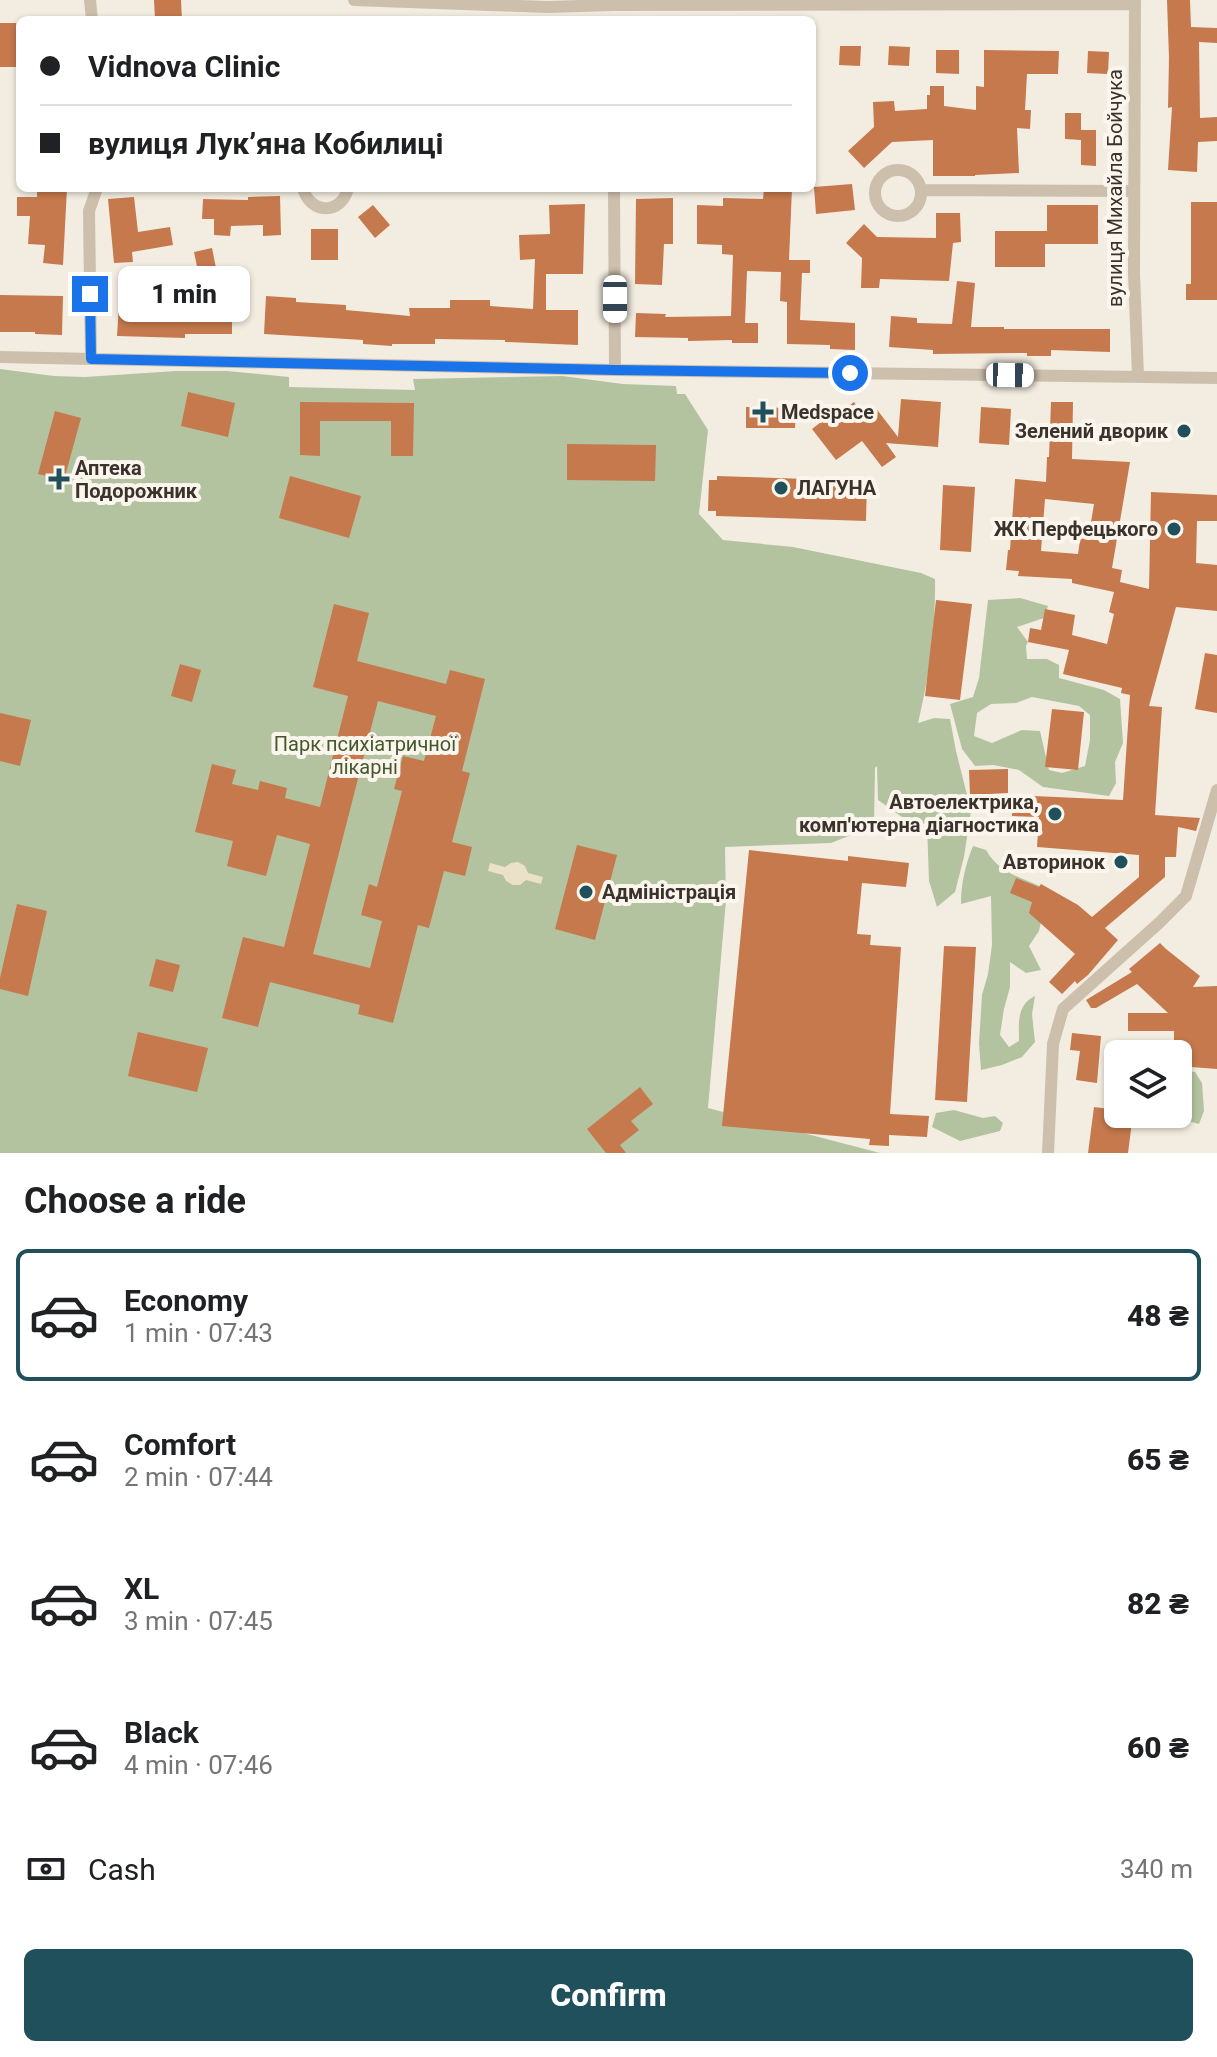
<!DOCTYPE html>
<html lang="en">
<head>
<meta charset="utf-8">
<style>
	body { margin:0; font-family:Roboto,sans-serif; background:#f2f2f2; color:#202124; height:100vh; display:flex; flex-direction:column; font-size:30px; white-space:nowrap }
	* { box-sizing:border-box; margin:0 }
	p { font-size:26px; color:#757577 }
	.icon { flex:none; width:44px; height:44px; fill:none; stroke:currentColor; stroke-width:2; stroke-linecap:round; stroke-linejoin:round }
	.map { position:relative; height:1153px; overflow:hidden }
	.drawer { display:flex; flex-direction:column; background:#fff; flex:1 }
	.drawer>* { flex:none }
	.guide { position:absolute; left:16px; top:16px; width:800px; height:176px; border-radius:12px; box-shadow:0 2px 6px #0004; display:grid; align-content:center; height:176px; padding:0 24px; background:#fff }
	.controls { position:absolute; left:1104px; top:1040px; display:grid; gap:16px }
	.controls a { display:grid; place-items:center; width:88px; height:88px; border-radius:12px; background:#fff; box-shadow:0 2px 6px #0004; font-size:40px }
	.end { position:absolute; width:36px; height:36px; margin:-18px; border:10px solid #1a73e8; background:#fff; box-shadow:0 0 0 4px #fff }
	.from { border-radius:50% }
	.bubble { position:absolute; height:56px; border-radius:12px; background:#fff; box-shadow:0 2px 6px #0004; font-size:26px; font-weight:800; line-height:56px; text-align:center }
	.car { position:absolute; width:24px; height:48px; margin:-24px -12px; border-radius:10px; box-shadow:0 0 6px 2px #0007; background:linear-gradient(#fff 24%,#345 0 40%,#fff 0 76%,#345 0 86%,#fff 0) }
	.guide b { display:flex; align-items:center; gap:28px; height:76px; font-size:30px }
	.guide b+b { border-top:2px solid #e0e0e0 }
	.guide i { width:20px; height:20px; background:#202124 }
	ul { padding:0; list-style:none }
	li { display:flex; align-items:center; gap:24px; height:132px; margin:0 16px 12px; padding:0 8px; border:4px solid transparent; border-radius:12px }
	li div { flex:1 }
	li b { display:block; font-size:30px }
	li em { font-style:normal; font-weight:800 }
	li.on { border-color:#20505c }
	li>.icon { width:72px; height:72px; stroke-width:1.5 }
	h2 { padding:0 24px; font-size:36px; line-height:96px }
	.pay { display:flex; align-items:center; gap:20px; height:88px; padding:0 24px; font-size:30px }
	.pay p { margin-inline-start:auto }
	.cta { display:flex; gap:16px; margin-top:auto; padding:16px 24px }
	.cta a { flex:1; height:92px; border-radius:12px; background:#20505c; color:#fff; font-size:32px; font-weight:800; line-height:92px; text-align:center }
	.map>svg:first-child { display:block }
	.green { fill:#b3c3a0; fill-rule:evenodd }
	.plaza { fill:#ebe0c8 }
	.building { fill:#c5794d; fill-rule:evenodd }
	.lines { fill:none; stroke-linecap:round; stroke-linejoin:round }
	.street { stroke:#ccbfac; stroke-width:12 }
	.route { stroke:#1a73e8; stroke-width:10 }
	.poi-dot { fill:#20505c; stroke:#fbf6ed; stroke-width:3 }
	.labels { text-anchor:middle; stroke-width:8; stroke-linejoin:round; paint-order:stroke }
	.street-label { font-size:20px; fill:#3a322b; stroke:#fbf6ed }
	.poi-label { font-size:20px; font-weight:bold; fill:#3a322b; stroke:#fbf6ed; text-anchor:start }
	.park-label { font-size:20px; fill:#44582e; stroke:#fbf6ed }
</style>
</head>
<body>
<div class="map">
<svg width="1217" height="1153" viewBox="0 0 1217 1153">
	<rect width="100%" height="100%" fill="#f3ede1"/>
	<path class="green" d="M0 369 54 376 85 377 176 371H227L289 377V387L415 390 413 379 562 376 623 384 676 386 677 394H685L708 430 699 514 723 540 793 547 921 573 935 579C936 625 929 678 918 723L934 718 950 719 956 751 971 811 964 857 955 892 937 907 929 881 927 824 909 822 878 800 877 766 875 768 874 826 831 843 725 847 726 900 708 1108 880 1153H0Z
		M1020 598 1048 606 1044 618 1017 627 1028 642 1026 646 1027 659H1047L1059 665V678L1104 690 1120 699 1123 743 1115 762 1116 783 1109 796 1043 787 1019 770 993 765 975 766 962 749 950 704 973 697 979 678 988 600ZM1032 697 1079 706 1090 715V740L1085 766 1062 773 1049 770 1040 731 1022 730 992 743 974 736 977 713 991 704 1016 703Z
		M973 846 986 850C1001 876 1024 877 1048 890L1039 931 1029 946 1041 970 1026 973 1010 962V987L1004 1009 1000 1035 1009 1047 1019 1041C1019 1024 1016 1005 1035 996L1032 1014 1035 1042 1022 1057 1002 1065 981 1070 979 1043 982 995 988 974 992 945 991 896 961 904C961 883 965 866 973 846Z
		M1181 1070 1195 1072 1202 1083 1204 1111 1199 1124C1178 1118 1153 1113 1131 1116L1129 1114H1178V1071Z
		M954 1110 983 1118 995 1116 1003 1123 1000 1131 960 1141 932 1127 936 1113Z"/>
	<path class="plaza" d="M518 862 525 866 528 873 543 877 541 884 526 880 520 885H513L506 881 503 875 488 871 490 863 505 867 511 863Z"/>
	<path class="building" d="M154 0H181L182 20H155Z
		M1167 0H1190L1191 27 1217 28V43L1199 42 1200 118 1217 117V141L1198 142 1197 172 1168 170 1172 107 1168 108 1169 58Z
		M0 23H16V67H0Z
		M840 46H861L860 66 839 65Z
		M889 46 910 47 909 66 888 65Z
		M936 50H959V74L936 73Z
		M984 50 1059 51 1058 74H1027L1025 110H1031L1030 129 1017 128 1019 173 975 175V176H933V140L892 142 864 168 848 151 874 127 873 102 894 101 895 111 927 109V95H930V86H944V106L976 110V86L984 87Z
		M1088 51 1109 52 1108 74 1087 73Z
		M1065 113H1081V130H1096V166L1081 165V135V140L1065 139Z
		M852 184 855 210 816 214 814 187Z
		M37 188H67L63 265 43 263 45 245 28 244 30 216H17V197H37Z
		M764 188H792L789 260H810V273H802L800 320 855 323V350L830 349V345L787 344V302L780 301 781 272 747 271 745 323H758V343H732V340L688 341V338L635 337 636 313 666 314 665 317 731 316 733 255 722 254V245L697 244V205L723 206V198L763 199Z
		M280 196 281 235 263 236V225L231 226 230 236 214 235V219H202L203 199 248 200V197Z
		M134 197 138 232 170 227 173 245 132 252 133 262 114 263 108 199Z
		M673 198V244H664L662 285 635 284 636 199Z
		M1191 202H1217V300H1186V284H1191Z
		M585 204 583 274H546V310H578V345L505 342V340L435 339V344H392V346L363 344V340L264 334 266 296 296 298V302L346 305V310L410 316 409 308H450V300H490V306L533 309 535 259 520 260 519 235 550 234 549 205Z
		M373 205 390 225 375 238 358 217Z
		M1047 205H1098V244H1045V267H995V231H1047Z
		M936 213H960L961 242 953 243 949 281 880 279 879 288H861L862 258 846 243 864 224 877 237 936 238Z
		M311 229H338V260H311Z
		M212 248 217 273 199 276 194 252Z
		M184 269 185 302H232V334H185V338L117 336 119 304 147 306 141 277Z
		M957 281 975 283 971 327H1004V329H1110V352L1051 350V356H1027V353L933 354V350L889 347 891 316 917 318V323L952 324Z
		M0 295 63 296 62 335 35 334V332H0Z
		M188 392 235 403 228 437 181 426Z
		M901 399 941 402 938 447 886 443 896 457 882 467 862 441 836 460 812 429 825 419 827 422 854 402 863 414 875 407 898 437Z
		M300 402 414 403 413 456H391V421H320V456L300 455Z
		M1051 402H1073L1072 459 1130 462 1112 568 1122 570 1120 582 1149 589 1151 492 1217 495V521H1197L1196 563 1217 565V611L1176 607 1149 706 1162 707 1155 815 1200 818 1196 831 1178 827 1176 857H1165V877L1105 928 1118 940 1088 975 1077 984 1075 981 1062 994 1049 982 1075 954 1029 913 1032 902 1010 893 1016 878 1039 887 1041 884 1078 905 1092 917 1139 877V855L1037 847 1039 817 1012 816 1013 795 1123 800 1130 695 1121 693 1122 688 1063 674 1069 650 1028 642 1030 628 1041 630 1045 609 1075 615 1072 635 1107 644 1114 614 1109 612 1114 592 1072 583V579L1018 576 1019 571 1006 570 1008 550H1010L1015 479 1046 482 1047 457H1049ZM1045 499 1094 504 1089 534 1081 533 1078 554 1041 551Z
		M746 407 796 408 795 428H746Z
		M981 407 1011 409 1009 445 979 443Z
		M55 411 81 418 64 480 38 474Z
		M567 444 656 445 655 481 567 480Z
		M290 476 361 496 349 538 279 518Z
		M717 476 867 481 866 521 716 516V511H708L709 480H717Z
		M943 485 975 487 971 552 940 550Z
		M936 600 972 604 960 700 925 696Z
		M334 604 369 613 357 661 446 684 450 670 485 679 462 771 470 773 452 842 472 847 465 876 444 871 429 928 418 925 393 1023 358 1014 360 1005 270 982 258 1027 222 1018 243 937 284 947 310 844 277 835 266 876 227 866 233 841 195 832 212 764 236 770 232 784 258 790 260 781 287 788 285 798 320 807 348 696 313 687ZM378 701 436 716 424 761 403 756 394 789 402 791 377 887 369 884 361 915 382 921 370 968 313 954Z
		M1205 653 1217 655V713L1195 709Z
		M180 664 201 670 192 702 171 696Z
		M1052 709 1084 712 1078 770 1045 767Z
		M0 713 31 720 20 766 0 761Z
		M1008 769V793L970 795 969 770Z
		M577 845 617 855 595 940 555 929Z
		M749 850 848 861V856L909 863 906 887 862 883 857 934 871 935 870 945 901 947 890 1114 929 1116 927 1137 889 1135V1146L869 1145 870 1139 722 1126Z
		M17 904 47 911 28 996 0 989V978Z
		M1160 943 1166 949 1200 976 1193 987 1217 986V1069L1178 1066V1054H1174V1031H1128V1013H1168L1137 984 1096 1008H1091L1086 1000 1132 972 1129 969Z
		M944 946 976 947 967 1102 935 1100Z
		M156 959 180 965 173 992 149 986Z
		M138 1032 208 1048 197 1092 128 1076Z
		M1072 1033 1101 1036 1097 1083 1076 1080 1080 1051 1070 1050Z
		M640 1087 653 1104 631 1121 639 1130 620 1145 626 1153H606L587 1129Z
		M1094 1107 1118 1110V1114H1133L1128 1153H1088Z"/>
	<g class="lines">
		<path class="street" d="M90 0 92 20
			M354 0 547 7 614 5 1135 4
			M1135 0 1134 274 1138 376
			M875 193a23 23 0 1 1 46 0a23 23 0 1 1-46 0Z
			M303 188C310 215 342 215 348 188
			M614 188 615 370
			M922 190 1134 191
			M0 357 615 370 1217 378
			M91 359 89 211 97 188
			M1048 1153 1053 1044 1063 1009 1159 923 1186 896 1217 790"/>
	</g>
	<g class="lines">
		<path class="route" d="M90 294 91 359 615 370 850 373"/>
	</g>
	<g class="poi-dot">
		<path d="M759 400h8v8h8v8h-8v8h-8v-8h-8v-8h8z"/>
		<circle cx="1184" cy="431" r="8"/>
		<path d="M55 467h8v8h8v8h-8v8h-8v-8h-8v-8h8z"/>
		<circle cx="781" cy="488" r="8"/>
		<circle cx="1174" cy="529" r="8"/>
		<circle cx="1055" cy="814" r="8"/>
		<circle cx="1121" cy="862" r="8"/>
		<circle cx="586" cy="892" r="8"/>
	</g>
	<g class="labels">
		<g class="street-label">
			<text transform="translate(1115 188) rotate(-90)" y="7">вулиця Михайла Бойчука</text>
		</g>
		<g class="poi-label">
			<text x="781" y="419">Medspace</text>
			<text x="1168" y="438" text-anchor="end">Зелений дворик</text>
			<text x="75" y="475">Аптека<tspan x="75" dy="23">Подорожник</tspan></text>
			<text x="797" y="495">ЛАГУНА</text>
			<text x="1158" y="536" text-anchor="end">ЖК Перфецького</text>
			<text x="1039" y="809" text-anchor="end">Автоелектрика,<tspan x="1039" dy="23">комп'ютерна діагностика</tspan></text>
			<text x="1105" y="869" text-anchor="end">Авторинок</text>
			<text x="602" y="899">Адміністрація</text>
		</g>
		<g class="park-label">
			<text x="365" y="751">Парк психіатричної<tspan x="365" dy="23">лікарні</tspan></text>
		</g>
	</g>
</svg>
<div class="controls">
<a><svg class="icon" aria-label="layers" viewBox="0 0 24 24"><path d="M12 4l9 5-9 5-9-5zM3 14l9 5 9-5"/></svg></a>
</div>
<i class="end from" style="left:850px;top:373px"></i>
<i class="end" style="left:90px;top:294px"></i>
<div class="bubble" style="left:118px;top:266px;width:132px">1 min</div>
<i class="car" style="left:615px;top:299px;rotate:180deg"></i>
<i class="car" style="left:1010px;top:375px;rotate:91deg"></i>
<div class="guide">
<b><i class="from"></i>Vidnova Clinic</b>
<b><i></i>вулиця Лукʼяна Кобилиці</b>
</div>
</div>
<section class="drawer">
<h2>Choose a ride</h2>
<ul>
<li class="on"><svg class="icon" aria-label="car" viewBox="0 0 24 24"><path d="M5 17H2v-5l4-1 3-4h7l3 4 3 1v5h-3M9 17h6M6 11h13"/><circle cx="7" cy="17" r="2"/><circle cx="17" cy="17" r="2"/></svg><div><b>Economy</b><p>1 min · 07:43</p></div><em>48 ₴</em></li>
<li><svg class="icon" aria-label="car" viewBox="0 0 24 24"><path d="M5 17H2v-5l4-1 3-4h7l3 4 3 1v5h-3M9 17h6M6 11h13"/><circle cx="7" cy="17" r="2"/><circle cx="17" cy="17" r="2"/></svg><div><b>Comfort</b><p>2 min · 07:44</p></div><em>65 ₴</em></li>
<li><svg class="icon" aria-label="car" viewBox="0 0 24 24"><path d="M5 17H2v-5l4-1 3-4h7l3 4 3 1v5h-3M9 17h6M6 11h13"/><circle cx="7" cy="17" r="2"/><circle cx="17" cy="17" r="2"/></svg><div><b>XL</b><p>3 min · 07:45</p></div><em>82 ₴</em></li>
<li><svg class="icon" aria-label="car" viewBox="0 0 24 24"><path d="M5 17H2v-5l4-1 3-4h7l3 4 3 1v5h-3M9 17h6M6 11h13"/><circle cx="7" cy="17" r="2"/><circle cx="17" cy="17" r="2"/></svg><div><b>Black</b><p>4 min · 07:46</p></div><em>60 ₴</em></li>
</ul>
<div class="pay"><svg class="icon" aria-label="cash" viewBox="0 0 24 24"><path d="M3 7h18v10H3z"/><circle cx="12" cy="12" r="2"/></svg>Cash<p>340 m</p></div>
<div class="cta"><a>Confirm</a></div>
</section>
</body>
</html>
